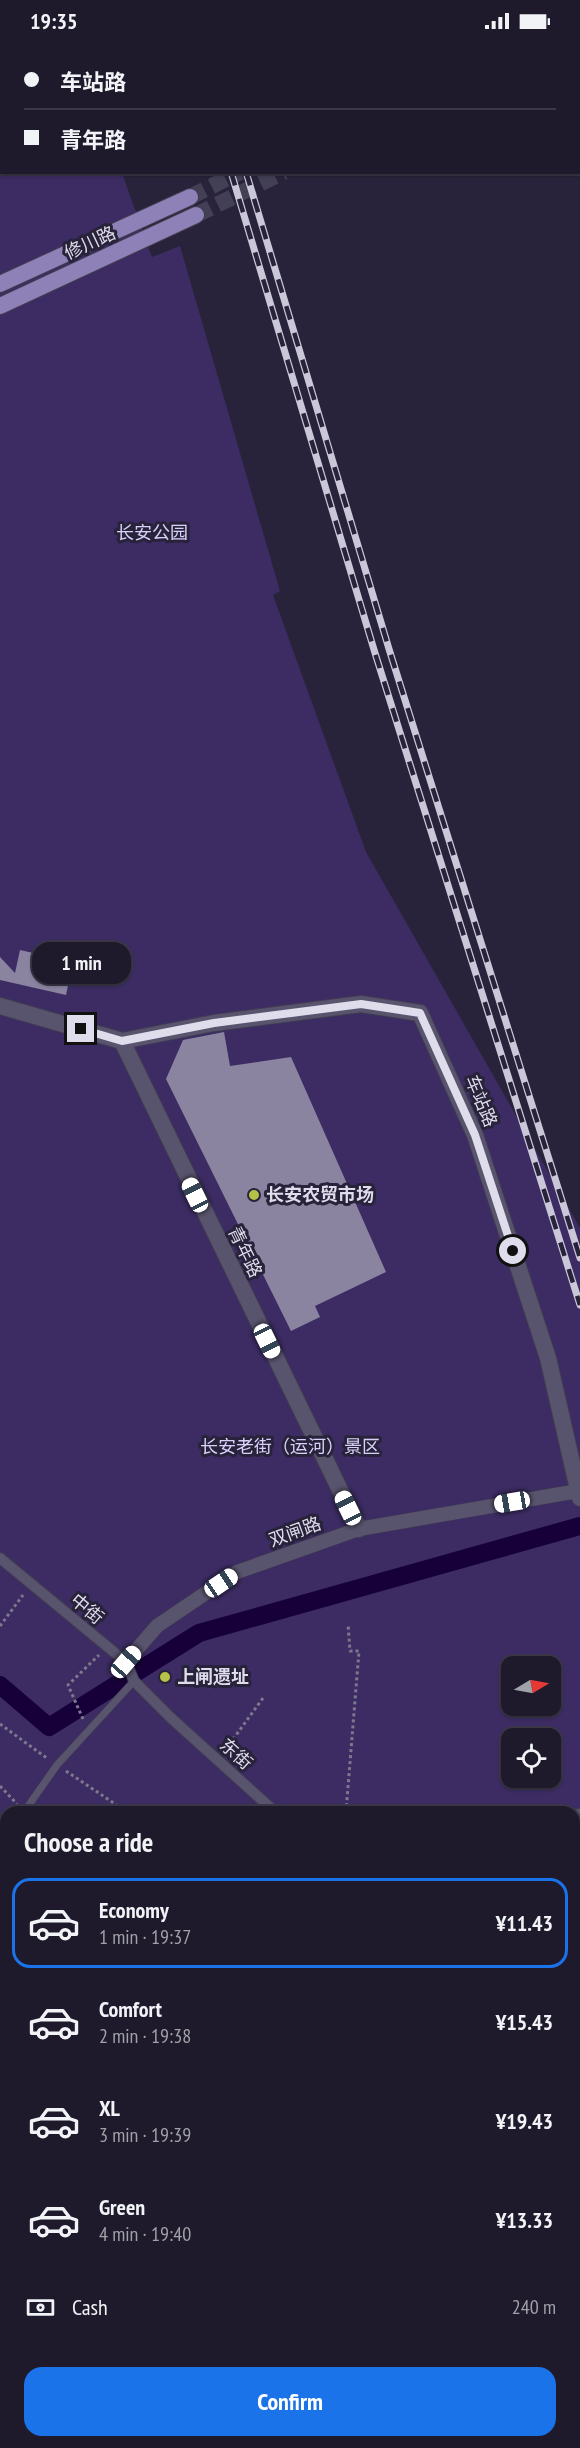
<!DOCTYPE html>
<html lang="en">
<head>
<meta charset="utf-8">
<style>
	body { margin:0; font-family:"PT Sans Narrow","Noto Sans SC",sans-serif; background:#2b2738; color:#f1f3f6; height:100vh; display:flex; flex-direction:column; font-size:22px; white-space:nowrap }
	* { box-sizing:border-box; margin:0 }
	p { font-size:20px; color:#a1a1a9 }
	.icon { flex:none; width:33px; height:33px; fill:none; stroke:currentColor; stroke-width:2; stroke-linecap:round; stroke-linejoin:round }
	.map { position:relative; flex:1; overflow:hidden }
	.sheet { position:absolute; left:0px; top:1764px; width:580px; height:642px; display:flex; flex-direction:column; background:#1e1a2c; border-radius:18px 18px 0 0; box-shadow:0 2px 4px #0004,0 0 0 2px #3c3848 }
	.sheet>* { flex:none }
	.hud { position:absolute; left:0px; top:0px; width:580px; height:132px; box-shadow:0 2px 4px #0004,0 0 0 2px #3c3848; display:grid; align-content:center; height:132px; padding:0 24px; background:#1e1a2c }
	.needle { width:39px; rotate:80deg }
	.controls { position:absolute; left:501px; top:1614px; display:grid; gap:12px }
	.controls a { display:grid; place-items:center; width:60px; height:60px; border-radius:12px; background:#1e1a2c; box-shadow:0 2px 4px #0004,0 0 0 2px #3c3848; font-size:30px }
	.end { position:absolute; width:27px; height:27px; margin:-14px; border:8px solid #dfdcec; background:#111; box-shadow:0 0 0 3px #111 }
	.from { border-radius:50% }
	.bubble { position:absolute; height:42px; border-radius:18px; background:#1e1a2c; box-shadow:0 2px 4px #0004,0 0 0 2px #3c3848; font-size:20px; font-weight:800; line-height:42px; text-align:center }
	.car { position:absolute; width:18px; height:36px; margin:-18px -9px; border-radius:8px; box-shadow:0 0 4px 2px #0007; background:linear-gradient(#fff 24%,#345 0 40%,#fff 0 76%,#345 0 86%,#fff 0) }
	.hud b { display:flex; align-items:center; gap:21px; height:57px; font-size:22px }
	.hud b+b { border-top:2px solid #3c3848 }
	.hud i { width:15px; height:15px; background:#f1f3f6 }
	ul { padding:0; list-style:none }
	li { display:flex; align-items:center; gap:18px; height:90px; margin:0 12px 9px; padding:0 12px; border:3px solid transparent; border-radius:18px }
	li div { flex:1 }
	li b { display:block; font-size:22px }
	li em { font-style:normal; font-weight:800 }
	li.current { border-color:#1a73e8 }
	li>.icon { width:54px; height:54px; stroke-width:1.5 }
	h2 { padding:0 24px; font-size:27px; line-height:72px }
	.pay { display:flex; align-items:center; gap:15px; height:66px; padding:0 24px; font-size:22px }
	.pay p { margin-inline-start:auto }
	.button { display:flex; gap:12px; margin-top:auto; padding:12px 24px }
	.button a { flex:1; height:69px; border-radius:18px; background:#1a73e8; color:#fff; font-size:24px; font-weight:800; line-height:69px; text-align:center }
	.status { display:flex; justify-content:space-between; align-items:center; height:42px; padding:0 30px; background:#1e1a2c; direction:ltr }
	.status svg { height:16px; fill:currentColor }
	.map>svg:first-child { display:block }
	.green { fill:#3c2c63; fill-rule:evenodd }
	.lines { fill:none; stroke-linecap:round; stroke-linejoin:round }
	.canal { stroke:#170039; stroke-width:18 }
	.building { fill:#8a84a1 }
	.primary-tunnel { stroke:#433f55; stroke-width:16; stroke-dasharray:16 8; stroke-linecap:butt }
	.service-casing { stroke:#423d51; stroke-width:8 }
	.pedestrian-casing { stroke:#423d51; stroke-width:12 }
	.minor-casing { stroke:#423d51; stroke-width:15 }
	.tertiary-casing { stroke:#423d51; stroke-width:18 }
	.secondary-casing { stroke:#423d51; stroke-width:18 }
	.primary-casing { stroke:#423d51; stroke-width:18 }
	.path { stroke:#7d798d; stroke-width:3; stroke-dasharray:3 3; stroke-linecap:butt }
	.service { stroke:#59546e; stroke-width:7 }
	.pedestrian { stroke:#59546e; stroke-width:10 }
	.minor { stroke:#59546e; stroke-width:14 }
	.tertiary { stroke:#59546e; stroke-width:16 }
	.secondary { stroke:#59546e; stroke-width:16 }
	.primary { stroke:#8d81b7; stroke-width:16 }
	.rail-casing { stroke:#cac7d8; stroke-width:7 }
	.rail { stroke:#28233a; stroke-width:4.5; stroke-dasharray:14; stroke-linecap:butt }
	.route { stroke:#dfdcec; stroke-width:8 }
	.poi-dot { fill:#b7c148; stroke:#28233a; stroke-width:2 }
	.labels { text-anchor:middle; stroke-width:6; stroke-linejoin:round; paint-order:stroke }
	.street-label { font-size:18px; fill:#dfdcec; stroke:#28233a }
	.park-label { font-size:18px; fill:#d9d1f9; stroke:#28233a }
	.poi-label { font-size:18px; font-weight:bold; fill:#dfdcec; stroke:#28233a; text-anchor:start }
</style>
</head>
<body>
<div class="status"><b>19:35</b><svg viewBox="0 0 49 12"><path d="M0 12V9h3v3zM5 12V6h3v6zM10 12V3h3v9zM15 12V0h3v12zM26 1h20v11H26zM47 4h2v5h-2z"/></svg></div>
<div class="map">
<svg width="580" height="2406" viewBox="0 0 580 2406">
	<rect width="100%" height="100%" fill="#28233a"/>
	<path class="green" d="M8 130 122 131 152 215 180 204 280 549 273 553 366 810 580 1186V2331L575 2334 574 1770H6V2400H434L415 2406H0V134ZM512 1624H550V1664H512ZM512 1696H550V1736H512Z"/>
	<g class="lines">
		<path class="canal" d="M0 1643 49 1685 199 1591 580 1484
			M0 1993 6 1999
			M574 2124 580 2123"/>
	</g>
	<path class="building" d="M20 908 73 920 66 953 0 938V915L15 931Z
		M224 990 230 1024 291 1015 386 1230 315 1264 320 1275 291 1289 166 1037 183 998Z"/>
	<g class="lines">
		<path class="primary-tunnel" d="M190 155 240 130
			M196 173 284 130"/>
		<g class="service-casing">
			<path id="service" d="M24 1770 57 1723 134 1639
				M0 1804 6 1795"/>
		</g>
		<g class="pedestrian-casing">
			<path id="pedestrian" d="M0 1516 126 1620 134 1639 171 1676 273 1768 280 1770
				M574 1773 580 1772"/>
		</g>
		<g class="minor-casing">
			<path id="minor" d="M126 1620 157 1584 237 1530 359 1487 578 1449
				M355 2400 356 2406"/>
		</g>
		<g class="tertiary-casing">
			<path id="tertiary" d="M0 964 122 999 214 981 361 962 420 971 475 1093 548 1316 580 1456
				M122 999 359 1487"/>
		</g>
		<g class="secondary-casing">
			<path id="secondary" d="M574 2254 580 2252
				M180 2406 194 2400"/>
		</g>
		<g class="primary-casing">
			<path id="primary" d="M456 2 458 0
				M477 2 478 0
				M0 242 190 155
				M0 264 196 173"/>
		</g>
		<path class="path" d="M0 1584 23 1553
			M83 1677 68 1643 99 1613
			M0 1682 48 1717
			M226 1707 263 1656
			M66 1729 127 1770
			M0 1744 17 1762
			M346 1770 359 1609H350L348 1582
			M575 1870 580 1953
			M0 2136 6 2143
			M0 2170 6 2165
			M0 2205 6 2214
			M0 2259 6 2254"/>
		<use href="#service" class="service"/>
		<use href="#pedestrian" class="pedestrian"/>
		<use href="#minor" class="minor"/>
		<use href="#tertiary" class="tertiary"/>
		<use href="#secondary" class="secondary"/>
		<use href="#primary" class="primary"/>
		<g class="rail-casing">
			<path id="rail" d="M192 0 193 2
				M207 0V2
				M231 130 375 611 580 1263
				M246 130 389 607 580 1216"/>
		</g>
		<use href="#rail" class="rail"/>
	</g>
	<g class="lines">
		<path class="route" d="M81 987 122 999 214 981 361 962 420 971 475 1093 513 1209"/>
	</g>
	<g class="poi-dot">
		<circle cx="254" cy="1153" r="6"/>
		<circle cx="165" cy="1635" r="6"/>
	</g>
	<g class="labels">
		<g class="street-label">
			<text transform="translate(90 201) rotate(-25)" y="6">修川路</text>
			<text transform="translate(481 1059) rotate(67)" y="6">车站路</text>
			<text transform="translate(245 1210) rotate(64)" y="6">青年路</text>
			<text transform="translate(295 1490) rotate(-20)" y="6">双闸路</text>
			<text transform="translate(87 1567) rotate(40)" y="6">中街</text>
			<text transform="translate(236 1712) rotate(42)" y="6">东街</text>
		</g>
		<g class="park-label">
			<text x="152" y="497">长安公园</text>
			<text x="290" y="1411">长安老街（运河）景区</text>
		</g>
		<g class="poi-label">
			<text x="266" y="1159">长安农贸市场</text>
			<text x="177" y="1641">上闸遗址</text>
		</g>
	</g>
</svg>
<div class="controls">
<a><svg class="needle" viewBox="-14 -14 28 28"><path d="M0-13l5 13h-10z" fill="#e53935"/><path d="M0 13l5-13h-10z" fill="#a1a1a9"/></svg></a>
<a><svg class="icon" aria-label="locate" viewBox="0 0 24 24"><circle cx="12" cy="12" r="6"/><path d="M12 2v4M12 18v4M2 12h4M18 12h4"/></svg></a>
</div>
<i class="end from" style="left:513px;top:1209px"></i>
<i class="end" style="left:81px;top:987px"></i>
<div class="bubble" style="left:32px;top:900px;width:99px">1 min</div>
<i class="car" style="left:195px;top:1153px;rotate:334deg"></i>
<i class="car" style="left:267px;top:1299px;rotate:154deg"></i>
<i class="car" style="left:512px;top:1460px;rotate:260deg"></i>
<i class="car" style="left:348px;top:1466px;rotate:334deg"></i>
<i class="car" style="left:221px;top:1541px;rotate:56deg"></i>
<i class="car" style="left:126px;top:1620px;rotate:41deg"></i>
<div class="hud">
<b><i class="from"></i>车站路</b>
<b><i></i>青年路</b>
</div>
<section class="sheet">
<h2>Choose a ride</h2>
<ul>
<li class="current"><svg class="icon" aria-label="car" viewBox="0 0 24 24"><path d="M5 17H2v-5l4-1 3-4h7l3 4 3 1v5h-3M9 17h6M6 11h13"/><circle cx="7" cy="17" r="2"/><circle cx="17" cy="17" r="2"/></svg><div><b>Economy</b><p>1 min · 19:37</p></div><em>¥11.43</em></li>
<li><svg class="icon" aria-label="car" viewBox="0 0 24 24"><path d="M5 17H2v-5l4-1 3-4h7l3 4 3 1v5h-3M9 17h6M6 11h13"/><circle cx="7" cy="17" r="2"/><circle cx="17" cy="17" r="2"/></svg><div><b>Comfort</b><p>2 min · 19:38</p></div><em>¥15.43</em></li>
<li><svg class="icon" aria-label="car" viewBox="0 0 24 24"><path d="M5 17H2v-5l4-1 3-4h7l3 4 3 1v5h-3M9 17h6M6 11h13"/><circle cx="7" cy="17" r="2"/><circle cx="17" cy="17" r="2"/></svg><div><b>XL</b><p>3 min · 19:39</p></div><em>¥19.43</em></li>
<li><svg class="icon" aria-label="car" viewBox="0 0 24 24"><path d="M5 17H2v-5l4-1 3-4h7l3 4 3 1v5h-3M9 17h6M6 11h13"/><circle cx="7" cy="17" r="2"/><circle cx="17" cy="17" r="2"/></svg><div><b>Green</b><p>4 min · 19:40</p></div><em>¥13.33</em></li>
</ul>
<div class="pay"><svg class="icon" aria-label="cash" viewBox="0 0 24 24"><path d="M3 7h18v10H3z"/><circle cx="12" cy="12" r="2"/></svg>Cash<p>240 m</p></div>
<div class="button"><a>Confirm</a></div>
</section>
</div>
</body>
</html>
